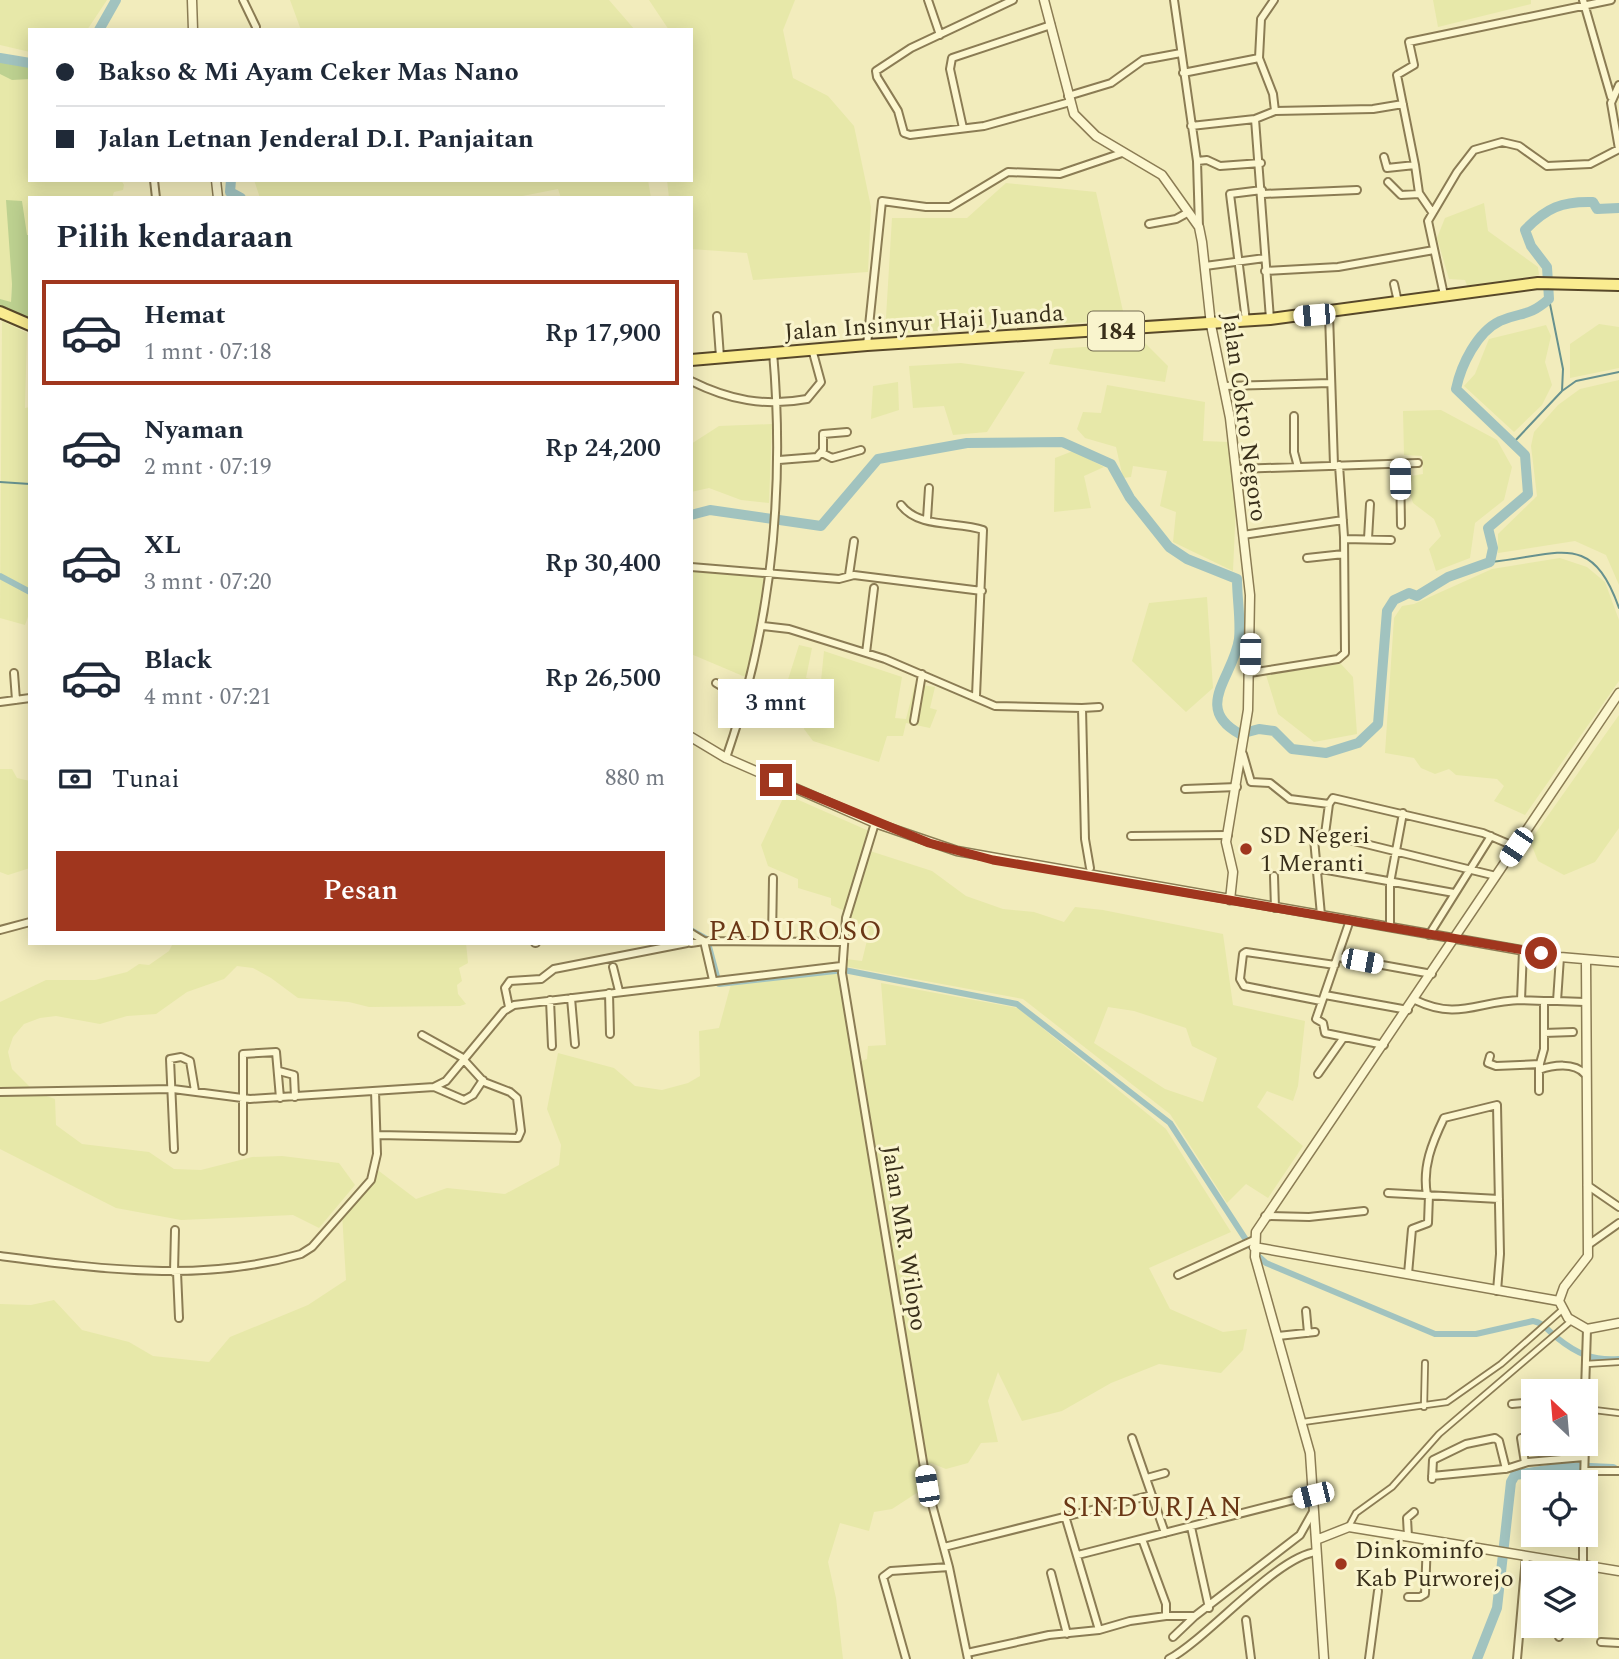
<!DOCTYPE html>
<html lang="id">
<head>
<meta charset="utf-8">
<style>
	body { margin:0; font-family:Spectral,serif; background:#f2f2f3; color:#1f2937; height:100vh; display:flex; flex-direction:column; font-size:26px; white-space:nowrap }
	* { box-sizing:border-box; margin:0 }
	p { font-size:23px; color:#747a83 }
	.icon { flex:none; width:38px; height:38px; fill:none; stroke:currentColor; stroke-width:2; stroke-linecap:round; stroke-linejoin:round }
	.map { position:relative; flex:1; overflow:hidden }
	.side { position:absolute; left:28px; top:196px; width:665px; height:749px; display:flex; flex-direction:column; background:#fff; border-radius:0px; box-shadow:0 4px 18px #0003 }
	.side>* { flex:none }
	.guide { position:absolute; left:28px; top:28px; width:665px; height:154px; border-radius:0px; box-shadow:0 4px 18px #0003; display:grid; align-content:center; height:154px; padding:0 28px; background:#fff }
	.needle { width:46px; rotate:334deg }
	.fabs { position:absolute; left:1521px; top:1379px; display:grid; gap:14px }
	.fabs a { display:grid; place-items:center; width:77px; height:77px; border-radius:0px; background:#fff; box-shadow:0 4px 18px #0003; font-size:35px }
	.end { position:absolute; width:32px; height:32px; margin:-16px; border:9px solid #a0361e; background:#fff; box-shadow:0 0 0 4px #fff }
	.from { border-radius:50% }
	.bubble { position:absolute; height:49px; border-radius:0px; background:#fff; box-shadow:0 4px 18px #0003; font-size:23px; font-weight:600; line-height:49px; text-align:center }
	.car { position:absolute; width:21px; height:42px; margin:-21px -10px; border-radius:9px; box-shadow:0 0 5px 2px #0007; background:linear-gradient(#fff 24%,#345 0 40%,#fff 0 76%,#345 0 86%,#fff 0) }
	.guide b { display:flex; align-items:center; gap:24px; height:66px; font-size:26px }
	.guide b+b { border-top:2px solid #e0e1e3 }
	.guide i { width:18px; height:18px; background:#1f2937 }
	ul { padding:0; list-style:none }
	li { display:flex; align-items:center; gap:21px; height:105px; margin:0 14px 10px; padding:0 14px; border:4px solid transparent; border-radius:0px }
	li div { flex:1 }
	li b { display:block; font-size:26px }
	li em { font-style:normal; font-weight:600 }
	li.selected { border-color:#a0361e }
	li>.icon { width:63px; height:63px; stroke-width:1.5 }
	h2 { padding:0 28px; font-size:32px; line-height:84px }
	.pay { display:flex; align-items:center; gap:18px; height:77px; padding:0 28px; font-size:26px }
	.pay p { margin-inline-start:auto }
	.primary-button { display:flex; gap:14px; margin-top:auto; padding:14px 28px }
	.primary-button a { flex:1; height:80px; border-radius:0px; background:#a0361e; color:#fff; font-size:28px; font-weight:600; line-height:80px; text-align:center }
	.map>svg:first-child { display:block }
	.farmland { fill:#e7e8a9; fill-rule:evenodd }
	.green { fill:#bdd190 }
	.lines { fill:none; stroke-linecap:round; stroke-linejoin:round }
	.stream { stroke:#67918e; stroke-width:2 }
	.canal { stroke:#a1c3bf; stroke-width:6 }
	.river { stroke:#a1c3bf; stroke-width:10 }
	.pedestrian-casing { stroke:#8b7c54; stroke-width:8 }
	.minor-casing { stroke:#8b7c54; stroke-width:10 }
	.tertiary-casing { stroke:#8b7c54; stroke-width:11 }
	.primary-casing { stroke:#584829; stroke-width:14 }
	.pedestrian { stroke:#fcf7d0; stroke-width:4.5 }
	.minor { stroke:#fcf7d0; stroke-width:6 }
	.tertiary { stroke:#fcf7d0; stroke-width:8 }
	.primary { stroke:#faec90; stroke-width:10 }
	.route { stroke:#a0361e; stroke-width:9 }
	.poi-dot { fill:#a0361e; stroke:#f9f4cd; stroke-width:2.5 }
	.labels { text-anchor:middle; stroke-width:6; stroke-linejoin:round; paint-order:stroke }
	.shield { fill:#f9f4cd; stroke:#736a50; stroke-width:2 }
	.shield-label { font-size:23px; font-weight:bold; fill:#392f1a }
	.street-label { font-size:24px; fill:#392f1a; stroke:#f9f4cd }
	.poi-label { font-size:24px; fill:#392f1a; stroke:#f9f4cd; text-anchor:start }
	.quarter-label { font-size:28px; letter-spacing:2px; fill:#6a3716; stroke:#f9f4cd }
</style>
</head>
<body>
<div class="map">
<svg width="1619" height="1659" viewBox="0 0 1619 1659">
	<rect width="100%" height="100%" fill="#f2ecbc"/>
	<path class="farmland" d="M0 0H107L87 30H30V52L0 45Z
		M290 0H609L635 30H301Z
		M649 0H795L783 30 793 78 828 96 854 126 871 207 868 272 753 280 747 253 691 249V198H669L667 180H691V30H669Z
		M1433 0H1531V4L1438 27Z
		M0 74 30 79V180H121L124 185 123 190 114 192 112 198H30V235H27L12 284 11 303 0 299Z
		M254 180H648L651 198H561L558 189 512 198H260Z
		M1006 183 1096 192 1125 320 885 334 892 218H967Z
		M1484 203 1488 231 1538 267 1539 275 1468 288 1465 280 1449 279 1437 238 1445 218Z
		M2 321 27 333 25 408 30 407V611L25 625 0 618Z
		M1599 324 1619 327V368L1570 378V344Z
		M1546 325 1551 336 1545 362 1552 385 1542 405 1514 432 1464 386 1475 374 1489 339Z
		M1145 343 1168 366 1165 382 1049 364 1054 349Z
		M961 363 1025 372 987 432 953 435 944 406 913 408 909 366Z
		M1619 380V585L1606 555 1575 541 1498 553V534L1537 496 1531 446 1534 432 1558 405 1580 389Z
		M898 382 899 410 871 419 873 386Z
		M1107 385 1205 402 1203 441 1229 442 1236 505 1233 571 1173 542 1176 512 1160 506 1167 471 1133 466 1131 477 1123 478 1116 447 1085 438 1077 429 1083 412 1101 413Z
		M1441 410 1497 440 1512 467 1504 500 1475 523 1470 558 1436 571 1429 549 1441 536 1434 519 1413 503 1405 477 1423 474 1422 456 1404 455 1403 411Z
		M772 424 769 503 741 500 709 488 691 492V444L719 426Z
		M1073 451 1104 467 1084 476 1091 508 1054 512 1055 458Z
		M1560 558 1587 567 1605 582 1619 620V681L1525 815 1494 801 1504 786 1497 779 1456 775 1449 769 1435 774 1421 768 1414 758 1385 753 1394 618 1402 606 1414 604 1492 569Z
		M691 569 770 572 750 679 691 654Z
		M1207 597 1213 688 1186 712 1132 661 1149 603Z
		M799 645 812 648 806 678 821 681 824 651 902 677 895 718 906 719 915 684 935 687 930 708 937 710 930 728 906 723 903 736H887L879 762 813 741 804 729 807 704 785 689Z
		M1341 664 1353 677 1357 734 1314 742 1278 714 1266 675Z
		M1619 715V828L1595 862 1564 875 1538 861 1530 841Z
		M0 769H12L17 778 30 781V868L8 875 0 872Z
		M785 794 869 831 845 911 831 905V898L798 888V879L768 866 761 845Z
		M867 850 932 871 966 896 1003 909 1034 912 1064 922 1075 907 1103 910 1223 934 1233 1005 1305 1021 1298 1086 1293 1101 1267 1091 1257 1107 1303 1146 1268 1198 1246 1184 1227 1203 1170 1114 1023 999 844 966 846 959 862 961 870 928 847 919ZM1108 1007 1134 1011 1186 1028 1192 1046 1217 1058 1203 1102 1165 1089 1094 1043Z
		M173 943H466L468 963 459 968 462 981 457 985 458 994 466 1004 460 1006 369 1007 349 1002 298 998 271 978 253 968 237 966 224 979 187 992 156 1014 127 1016 100 1024 56 1016 40 1018 24 1024 13 1037 8 1052 12 1069 35 1092 55 1099 56 1125 82 1144 149 1152 174 1169 201 1170 252 1157 282 1156 339 1163 355 1185 319 1228 293 1215 181 1220 116 1208 0 1149V1002L46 980H95L127 972 139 964 149 965 169 951Z
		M838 973 881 1212 858 1062 867 1059 868 1046 886 1045 881 983 1018 1008 1166 1129 1231 1232 1149 1268 1170 1309 1223 1332 1247 1329 1243 1350 1221 1373 1159 1364 1111 1383 1062 1411 1022 1421 998 1372 988 1401 998 1442 981 1443 968 1463 946 1469 931 1463 923 1470 926 1487 892 1509 874 1512 869 1531 840 1523 828 1562 836 1598 843 1659H0V1304L31 1305 54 1300 82 1330 129 1342 153 1356 209 1362 230 1337 308 1305 346 1280 342 1213 362 1192 375 1168 416 1199 447 1188 505 1194 559 1165 561 1145 547 1109 558 1053 614 1068 635 1086 662 1090 688 1083 700 1076 699 1031 719 1028 731 984Z"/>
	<path class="green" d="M3 56 30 63V79L12 80 0 74V58Z
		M6 200 22 201 27 235H30L28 321 0 312V299L11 302 12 284Z"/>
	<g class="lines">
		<path class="stream" d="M1549 299 1563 369 1562 391
			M1513 443 1562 391 1576 381 1619 372
			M0 482 30 484
			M1490 562C1558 556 1591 529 1619 608"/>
		<path class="canal" d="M0 576 30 592
			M691 930 707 939 719 984 844 970 1017 1004 1170 1123 1250 1246
			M1256 1254 1266 1263 1435 1334H1476L1533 1321C1544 1323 1548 1331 1556 1337 1577 1354 1593 1361 1619 1359"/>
		<path class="river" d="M99 30 116 0
			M0 58 30 63
			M231 180 230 192 241 198
			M691 515 710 510 821 526 878 459 967 443 1062 442 1111 464 1130 498 1169 547 1187 559 1237 579C1237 599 1241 620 1239 639 1234 676 1192 708 1240 734L1259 729 1274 731 1292 749 1326 753 1358 743 1378 724 1387 611 1394 600 1409 593 1417 596 1448 577 1490 562 1493 548 1488 528 1528 494 1525 455 1456 389C1461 365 1477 332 1500 321 1523 311 1527 318 1549 299L1547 267 1531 246 1525 230C1546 208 1562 201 1593 202L1597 209 1619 208
			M1477 1659 1497 1608 1511 1482 1515 1475 1568 1467 1613 1469"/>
		<g class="pedestrian-casing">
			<path id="pedestrian" d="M1586 1364 1619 1362
				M1424 1407 1425 1363
				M1586 1409 1619 1413
				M1303 1422 1447 1402 1501 1364 1562 1310
				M1349 1526 1356 1513 1392 1487 1439 1434 1571 1321"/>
		</g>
		<g class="minor-casing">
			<path id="minor" d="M243 0 256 27
				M928 0 940 35
				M1013 0 911 48 876 71 877 77 898 111 904 133 910 135 984 126 1070 102
				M1174 0 1197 161 1199 227
				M1583 0 1611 97
				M1259 58 1261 19 1274 0
				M1183 73 1259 58 1273 94 1275 111
				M1068 96 1111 83 1143 60 1181 53
				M1255 119 1270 319
				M1191 126 1255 119 1275 111 1373 109 1403 104
				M963 128 950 69 952 58 1051 25
				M1384 157 1387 168 1415 165 1419 193 1432 212
				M1197 161 1207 160 1220 166 1261 163
				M1415 165 1397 75 1414 65 1409 42 1611 0
				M154 180 156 198
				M1388 182 1401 195 1419 194
				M1263 194 1357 190
				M1149 224 1176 219 1187 213
				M1205 266 1265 258
				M1265 271 1338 267 1434 250
				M1394 284 1398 302
				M1444 295 1428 221 1457 172 1474 150 1502 142 1519 146 1547 166 1590 164 1619 149 1611 103 1619 85
				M1329 314 1334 465
				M717 316 720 357
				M1246 321 1230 194 1262 190
				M867 345 882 201 926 207H950L1008 172 1060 174 1122 153
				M691 381C729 400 765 407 807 399L821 382 812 349
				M1224 386 1330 383
				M1294 416V452L1298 467
				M822 453 832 458 861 450
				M779 460 817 457 823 450V434L847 432
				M1400 463 1401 525
				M1236 469 1418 463
				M901 505C919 529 958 521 983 530L976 696
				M927 519 929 488
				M1243 535 1343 520
				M1344 539 1391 540
				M1368 539 1370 504
				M1307 558 1344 554
				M691 567 839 579 854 575 982 591
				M849 575 854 541
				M763 626 789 629 885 659 995 706 1082 708 1085 839 1090 868
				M866 653 874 588
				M14 673 16 700
				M1250 673 1338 659 1345 653 1344 537 1339 465
				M716 683 744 700
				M0 702 30 698
				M1082 708 1099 707
				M914 721 922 674
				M1243 754 1251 782 1270 783 1290 799 1329 804
				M726 758C772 626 785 491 773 352
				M1185 789 1237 787
				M875 823 846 918 842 973 927 1486 949 1567 968 1659
				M1325 834 1496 876
				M1131 836 1228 835
				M1316 868 1454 893
				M1274 876 1275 908
				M1321 915 1314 839 1316 835 1325 834 1329 804 1333 798 1483 833 1516 847
				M1350 920 1316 1019 1323 1023 1325 1033 1384 1045
				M1390 927V883L1403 813
				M0 930 30 922
				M691 933 704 941 843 942
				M1429 935 1491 836
				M772 939 773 878
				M535 943H536
				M691 943 704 941 713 980
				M1523 950 1521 1000 1544 1001V1049L1539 1067V1091
				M1338 957 1432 974
				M613 967 619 991
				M609 993 610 1034
				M1325 995 1408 1010
				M571 998 575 1044
				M550 1000 552 1046
				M1415 1000C1459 1021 1477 1001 1521 1000
				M1321 1001 1244 986 1240 979 1243 954 1246 952 1335 965
				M1544 1001H1557L1560 957
				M1557 1001 1585 1002
				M509 1007 505 988 510 981 541 979 554 969 687 943
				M1544 1033 1573 1032
				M422 1035 465 1059
				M1490 1056 1488 1063 1496 1066 1540 1064
				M1539 1070C1553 1065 1574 1062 1585 1074
				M279 1071 294 1075 295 1097
				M1318 1074 1344 1037
				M434 1087 464 1100 473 1095 483 1080
				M0 1092 173 1089 250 1099 434 1087 446 1081 504 1011 514 1005 841 966
				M378 1135 518 1138 521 1131 517 1098 510 1092 484 1082 464 1060
				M174 1149 170 1059 181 1057 190 1061 195 1091
				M243 1151V1054L276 1052 280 1098
				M1587 1185 1619 1207
				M1388 1193 1499 1199
				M1427 1195C1422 1167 1432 1143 1444 1118L1497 1105 1500 1254 1497 1291
				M1265 1216 1309 1217 1364 1211
				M1588 1245 1619 1223
				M0 1256C101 1269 201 1283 301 1254L312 1247 371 1180 377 1154 375 1091
				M174 1272 175 1230
				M177 1272 179 1318
				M1408 1274 1412 1229 1428 1223 1429 1195
				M1178 1275 1254 1240
				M1306 1311 1308 1333
				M1278 1336 1315 1332
				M1585 1391 1587 1329
				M1512 1404 1533 1402
				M1132 1438 1165 1533
				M1521 1438 1525 1463
				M1584 1471H1619
				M1432 1476 1504 1469
				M1147 1478 1165 1473
				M1432 1479 1433 1460 1466 1444 1495 1438 1499 1441 1506 1469 1528 1462 1584 1457
				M1584 1482 1585 1444
				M1066 1519 1099 1630
				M1191 1527 1209 1608
				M1408 1537 1407 1518 1414 1512
				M1142 1539 1166 1604V1616
				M944 1547 1152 1495
				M1078 1555 1313 1495
				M1583 1565V1535
				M1051 1573 1067 1634
				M1408 1597H1420L1425 1594 1427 1540
				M1246 1620 1251 1659
				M1586 1626 1593 1627
				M1173 1637 1195 1616 1300 1535 1314 1510
				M1559 1637 1562 1626
				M1601 1642 1619 1643
				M967 1653 1049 1635 1099 1630 1130 1621 1166 1616H1195
				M906 1659 883 1577 891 1571 949 1567
				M1169 1659C1208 1638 1278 1555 1317 1552
				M1369 1659 1378 1591
				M1517 1659 1526 1557"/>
		</g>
		<g class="tertiary-casing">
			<path id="tertiary" d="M192 0 193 30
				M1044 0 1074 114 1096 136 1162 175 1199 227 1202 242 1211 325 1230 418 1250 595 1248 710 1226 842 1233 872 1230 900
				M216 180 218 198
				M691 737 726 758 875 823 957 851 1560 957 1619 962
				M1586 960 1588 1256 1564 1287 1559 1301 1568 1318 1587 1329 1619 1323
				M1254 1247 1559 1301
				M1316 1540 1349 1527 1619 1571
				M1324 1659 1310 1453 1255 1257 1256 1232 1619 693"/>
		</g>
		<g class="primary-casing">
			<path id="primary" d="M0 312 30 325
				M691 360 867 345 1270 319 1538 283 1619 285"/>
		</g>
		<use href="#pedestrian" class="pedestrian"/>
		<use href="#minor" class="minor"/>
		<use href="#tertiary" class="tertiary"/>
		<use href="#primary" class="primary"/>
	</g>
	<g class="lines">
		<path class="route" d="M776 780 929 843 993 860 1541 953"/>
	</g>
	<g class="poi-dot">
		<circle cx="1246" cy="849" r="7"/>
		<circle cx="1341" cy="1564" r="7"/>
	</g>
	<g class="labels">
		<rect class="shield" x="1088" y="311.5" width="56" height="39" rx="5"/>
		<g class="shield-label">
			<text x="1116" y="339">184</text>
		</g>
		<g class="street-label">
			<text transform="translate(924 322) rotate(-4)" y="8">Jalan Insinyur Haji Juanda</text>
			<text transform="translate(1245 417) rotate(82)" y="8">Jalan Cokro Negoro</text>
			<text transform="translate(905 1238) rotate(81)" y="8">Jalan MR. Wilopo</text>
		</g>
		<g class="poi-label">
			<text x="1260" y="843">SD Negeri<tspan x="1260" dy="28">1 Meranti</tspan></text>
			<text x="1355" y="1558">Dinkominfo<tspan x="1355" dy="28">Kab Purworejo</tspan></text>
		</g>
		<g class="quarter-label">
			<text x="796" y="940">PADUROSO</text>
			<text x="1153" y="1516">SINDURJAN</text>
		</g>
	</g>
</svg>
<div class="fabs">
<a><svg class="needle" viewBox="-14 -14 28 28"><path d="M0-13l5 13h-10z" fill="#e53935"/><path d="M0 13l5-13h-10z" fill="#747a83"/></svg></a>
<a><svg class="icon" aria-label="locate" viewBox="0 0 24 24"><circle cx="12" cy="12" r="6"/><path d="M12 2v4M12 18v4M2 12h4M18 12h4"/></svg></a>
<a><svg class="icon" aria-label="layers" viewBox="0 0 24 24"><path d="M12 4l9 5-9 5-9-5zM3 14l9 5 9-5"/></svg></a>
</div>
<i class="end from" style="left:1541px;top:953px"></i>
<i class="end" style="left:776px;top:780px"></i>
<div class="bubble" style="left:718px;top:679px;width:116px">3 mnt</div>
<i class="car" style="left:1314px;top:315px;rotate:265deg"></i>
<i class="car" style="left:1400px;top:479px;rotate:359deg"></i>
<i class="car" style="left:1250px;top:654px;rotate:181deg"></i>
<i class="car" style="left:1516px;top:847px;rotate:214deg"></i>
<i class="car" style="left:1362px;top:961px;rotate:101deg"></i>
<i class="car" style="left:927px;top:1486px;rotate:351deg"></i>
<i class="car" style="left:1313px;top:1495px;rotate:256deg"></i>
<div class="guide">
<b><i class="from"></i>Bakso &amp; Mi Ayam Ceker Mas Nano</b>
<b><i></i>Jalan Letnan Jenderal D.I. Panjaitan</b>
</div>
<section class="side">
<h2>Pilih kendaraan</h2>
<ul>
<li class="selected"><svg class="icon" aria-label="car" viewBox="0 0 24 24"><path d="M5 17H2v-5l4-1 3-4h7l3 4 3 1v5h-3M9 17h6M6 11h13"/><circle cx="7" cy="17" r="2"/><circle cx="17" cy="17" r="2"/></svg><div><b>Hemat</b><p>1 mnt · 07:18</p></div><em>Rp 17,900</em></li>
<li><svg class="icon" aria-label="car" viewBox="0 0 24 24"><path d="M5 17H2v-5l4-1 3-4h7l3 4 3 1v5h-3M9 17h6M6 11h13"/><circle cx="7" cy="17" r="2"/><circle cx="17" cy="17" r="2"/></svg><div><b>Nyaman</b><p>2 mnt · 07:19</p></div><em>Rp 24,200</em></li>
<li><svg class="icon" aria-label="car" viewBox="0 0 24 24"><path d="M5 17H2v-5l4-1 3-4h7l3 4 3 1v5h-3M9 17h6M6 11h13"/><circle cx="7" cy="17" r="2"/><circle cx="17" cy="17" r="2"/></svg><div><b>XL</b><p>3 mnt · 07:20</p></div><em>Rp 30,400</em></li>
<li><svg class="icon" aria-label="car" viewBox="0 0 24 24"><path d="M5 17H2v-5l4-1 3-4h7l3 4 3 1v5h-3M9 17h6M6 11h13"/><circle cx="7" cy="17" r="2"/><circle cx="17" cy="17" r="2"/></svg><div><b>Black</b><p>4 mnt · 07:21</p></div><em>Rp 26,500</em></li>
</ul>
<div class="pay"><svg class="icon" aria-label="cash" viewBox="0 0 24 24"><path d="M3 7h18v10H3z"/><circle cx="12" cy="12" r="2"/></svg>Tunai<p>880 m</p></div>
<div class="primary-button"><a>Pesan</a></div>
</section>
</div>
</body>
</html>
